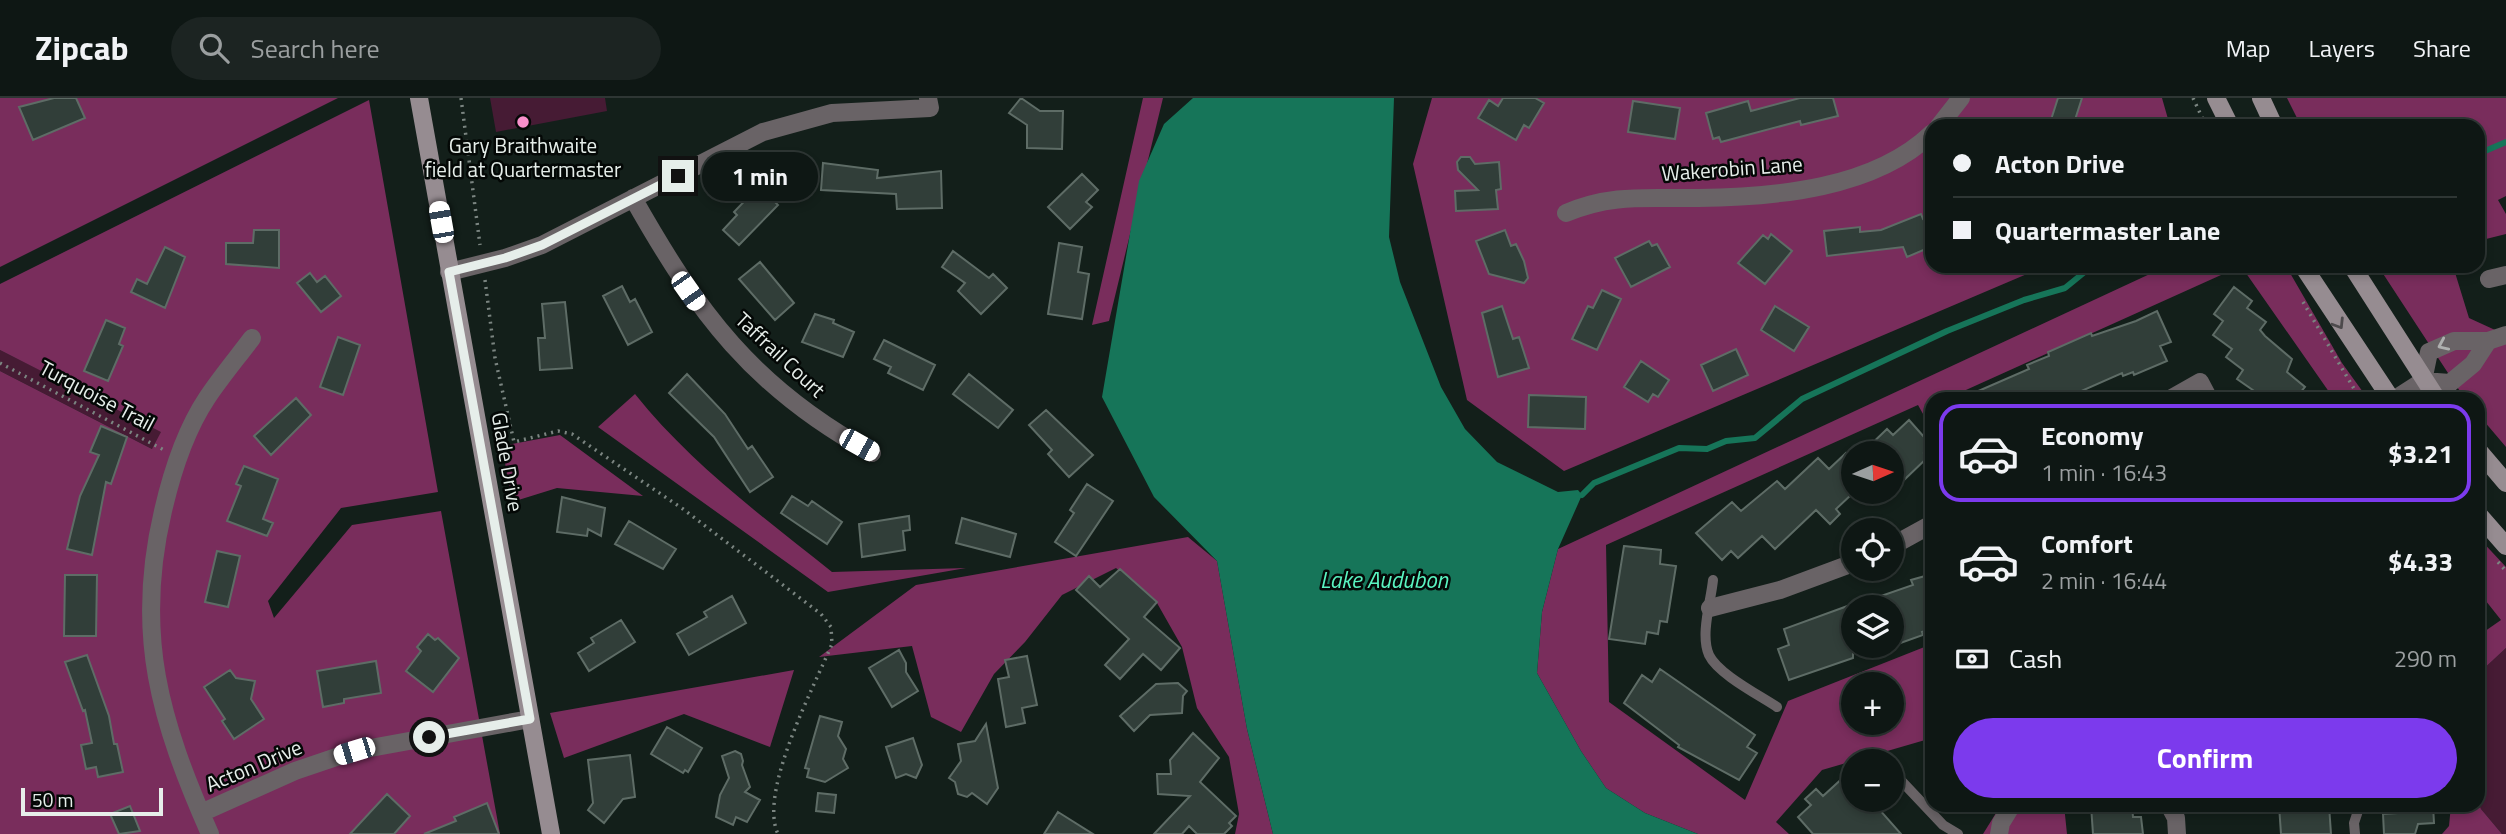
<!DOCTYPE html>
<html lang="en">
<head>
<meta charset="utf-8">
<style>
	body { margin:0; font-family:"Titillium Web",sans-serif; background:#1c2422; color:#f1f3f6; height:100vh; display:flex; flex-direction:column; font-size:26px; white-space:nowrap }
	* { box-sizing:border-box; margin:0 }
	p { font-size:23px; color:#9b9fa0 }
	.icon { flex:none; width:38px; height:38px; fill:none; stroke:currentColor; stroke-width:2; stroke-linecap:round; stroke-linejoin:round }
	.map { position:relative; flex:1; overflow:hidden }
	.panel { position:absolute; left:1925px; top:294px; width:560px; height:420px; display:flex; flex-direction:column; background:#0e1714; border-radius:21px; box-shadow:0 4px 10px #0003,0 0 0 2px #2e3634 }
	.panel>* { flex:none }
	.hud { position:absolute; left:1925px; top:21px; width:560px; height:154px; border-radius:21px; box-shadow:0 4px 10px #0003,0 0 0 2px #2e3634; display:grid; align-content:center; height:154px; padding:0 28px; background:#0e1714 }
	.needle { width:46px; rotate:87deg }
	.tools { position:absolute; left:1841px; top:343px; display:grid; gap:14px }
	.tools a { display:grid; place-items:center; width:63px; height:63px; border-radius:50%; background:#0e1714; box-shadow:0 4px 10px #0003,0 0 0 2px #2e3634; font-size:35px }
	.scale { position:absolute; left:21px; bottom:18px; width:142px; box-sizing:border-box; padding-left:7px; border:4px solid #e6eeea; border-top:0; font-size:19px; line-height:24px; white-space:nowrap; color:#e6eeea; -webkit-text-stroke:5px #040806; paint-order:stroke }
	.end { position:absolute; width:32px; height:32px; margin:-16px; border:9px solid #e6eeea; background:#111; box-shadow:0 0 0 4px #111 }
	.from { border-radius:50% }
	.bubble { position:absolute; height:49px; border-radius:24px; background:#0e1714; box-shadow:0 4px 10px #0003,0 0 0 2px #2e3634; font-size:23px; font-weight:700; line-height:49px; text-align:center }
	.car { position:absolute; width:21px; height:42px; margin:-21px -10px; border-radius:9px; box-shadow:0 0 5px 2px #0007; background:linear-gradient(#fff 24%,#345 0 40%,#fff 0 76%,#345 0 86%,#fff 0) }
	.hud b { display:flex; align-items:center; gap:24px; height:66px; font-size:26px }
	.hud b+b { border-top:2px solid #2e3634 }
	.hud i { width:18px; height:18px; background:#f1f3f6 }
	ul { padding:12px 0 0; list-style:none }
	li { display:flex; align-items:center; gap:21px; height:98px; margin:0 14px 10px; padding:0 14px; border:4px solid transparent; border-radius:21px }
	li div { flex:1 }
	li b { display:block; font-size:26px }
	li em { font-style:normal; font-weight:700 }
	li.active { border-color:#7c3aed }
	li>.icon { width:63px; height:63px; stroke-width:1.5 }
	.pay { display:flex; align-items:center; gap:18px; height:77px; padding:0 28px; font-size:26px }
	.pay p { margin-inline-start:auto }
	.action { display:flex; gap:14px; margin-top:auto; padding:14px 28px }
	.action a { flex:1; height:80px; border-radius:42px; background:#7c3aed; color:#fff; font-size:28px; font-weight:700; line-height:80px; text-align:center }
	header { display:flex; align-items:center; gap:42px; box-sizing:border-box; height:98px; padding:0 35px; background:#0e1714; border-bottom:2px solid #2e3634 }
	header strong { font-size:33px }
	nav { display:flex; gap:38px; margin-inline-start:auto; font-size:24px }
	.search { width:490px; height:63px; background:#1c2422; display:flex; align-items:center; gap:18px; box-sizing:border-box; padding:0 24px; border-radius:38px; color:#9b9fa0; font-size:26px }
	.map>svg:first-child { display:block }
	.green { fill:#461b34 }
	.forest { fill:#792d5c; fill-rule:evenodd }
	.water { fill:#167559 }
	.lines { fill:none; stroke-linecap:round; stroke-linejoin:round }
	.stream { stroke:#167559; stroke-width:6 }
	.building { fill:#313e39; stroke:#5e6c66; stroke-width:2 }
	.path { stroke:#7b8581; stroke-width:3.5; stroke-dasharray:2 5; stroke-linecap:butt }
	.lane { stroke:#696366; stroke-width:10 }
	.street { stroke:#696366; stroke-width:18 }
	.secondary { stroke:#968c91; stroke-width:18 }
	.oneway { stroke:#4d4a4c }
	.oneway2 { stroke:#aeafaf }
	.route { stroke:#e6eeea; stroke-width:9 }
	.poi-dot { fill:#f890cb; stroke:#040806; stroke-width:2.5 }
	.labels { text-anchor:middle; stroke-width:5; stroke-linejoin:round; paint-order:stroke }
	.poi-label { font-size:21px; fill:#e6eeea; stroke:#040806 }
	.street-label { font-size:21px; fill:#e6eeea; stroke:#040806 }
	.water-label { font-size:23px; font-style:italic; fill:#5af4c1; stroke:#040806 }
</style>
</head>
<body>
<header>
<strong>Zipcab</strong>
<div class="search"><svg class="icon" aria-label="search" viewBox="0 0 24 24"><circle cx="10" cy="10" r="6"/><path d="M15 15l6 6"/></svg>Search here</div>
<nav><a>Map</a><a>Layers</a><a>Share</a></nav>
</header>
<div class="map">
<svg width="2506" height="736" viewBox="0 0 2506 736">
	<rect width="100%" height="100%" fill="#131f1a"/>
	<path class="green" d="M490 0H605L607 13 496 34Z
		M0 252 162 333 186 341 152 351 0 273Z
		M2506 550V736H2502L2481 711 2478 703V576Z"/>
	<path class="forest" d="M0 0H338L0 169Z
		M1143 0H1163L1109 223 1092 227Z
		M1432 0H2162L2170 28H1932V168H2046L1564 373 1467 302 1413 66Z
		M2287 0H2506V98L2498 102 2506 116V136L2478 143V28H2301Z
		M369 2 438 394 341 410 268 503 274 520 352 427 441 413 500 736H0V273L152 351 161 334 0 252V186Z
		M2167 168H2286L2342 265 2368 301H2334L2241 168 1946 301H1932V332L1918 307 1606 447 1609 604 1745 702 1788 603 1932 546V640L1822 672 1776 724 1789 736H1698L1645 715 1606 690 1581 653 1537 575 1542 514 1558 451ZM1853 586H1892V625H1853Z
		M2378 168H2453L2469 220 2506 237V349L2478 316V301H2465Z
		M635 296C690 365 763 419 832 474L966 470 828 494 598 329Z
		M560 337 643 398 557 390 512 404 502 348Z
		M1188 439 1217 463 1247 631 1273 736H1235L1239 716 1229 659 1197 610 1182 549 1157 505 1116 470 1062 497 1025 544 994 576 961 634 931 619 912 548 819 559 916 487Z
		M2478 439 2506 469V550L2478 576V538L2501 522 2478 493Z
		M794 572 770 649 684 616 564 660 550 615Z
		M2478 703 2481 711 2502 736H2442L2449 728 2451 707H2478Z
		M2001 707H2064L2067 736H1983Z"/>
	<path class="water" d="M1193 0H1394L1389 139 1400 184 1441 289 1465 331 1497 364 1558 394 1578 392 1582 397 1558 451 1542 514 1537 575 1581 653 1606 690 1645 715 1698 736H1273L1247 631 1217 463 1154 399 1102 299 1139 83 1164 26Z"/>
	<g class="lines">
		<path class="stream" d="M2478 56 2506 44
			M1582 397 1594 385 1679 350 1707 351 1726 343 1755 340 1802 301 1947 233 2024 202 2065 190 2092 168"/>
	</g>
	<path class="building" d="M54 0H76L85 20 33 42 19 9Z
		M1021 0 1040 13H1063L1062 51 1027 50V27L1009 15Z
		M1503 0H1535L1544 5 1529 30 1524 27 1516 42 1478 20 1489 2 1498 8Z
		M1800 0H1833L1838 18 1801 27 1800 23 1721 44 1719 39 1713 41 1706 15 1748 3 1751 13Z
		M2058 0H2082L2073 28H2049Z
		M1633 3 1680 10 1675 41 1628 34Z
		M1461 59H1470L1475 66 1499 64 1501 91 1496 92 1498 111 1456 113 1455 93 1478 92 1458 72 1457 64Z
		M823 65 878 72 877 80 941 73 942 110 897 111 896 96 821 92Z
		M1082 76 1098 92 1086 104 1092 109 1070 131 1048 109Z
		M759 88 778 107 739 147 723 132 737 117 734 114Z
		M1921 116 1923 121 1932 117V144L1925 147 1926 151 1907 159 1903 149 1827 158 1824 133 1860 129V134L1881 132Z
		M254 132H279V170L226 166V145H253Z
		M1505 132 1511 148 1516 146 1524 163 1528 180 1524 185 1489 176 1476 143Z
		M1771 136 1792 153 1765 186 1738 165 1763 137 1768 141Z
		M1649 143 1652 148 1657 146 1670 169 1631 189 1615 160Z
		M1059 145 1082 149 1078 174 1089 176 1082 221 1048 216Z
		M165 149 185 159 165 210 131 194 137 181 147 186Z
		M953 153 989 180 993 176 1007 190 981 216 958 193 965 185 942 169Z
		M760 164 794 205 775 222 739 181Z
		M310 175 317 184 325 178 341 198 321 214 297 185Z
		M622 188 630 204 635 201 652 234 628 247 603 198Z
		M2234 189 2252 203 2247 210 2266 224 2260 232 2265 238 2292 261 2287 274 2305 289 2295 301H2252L2257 295 2237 281 2243 272 2226 259 2232 251 2213 237 2223 223 2214 216Z
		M1602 192 1621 201 1597 252 1572 241 1588 208 1593 210Z
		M565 204 572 270 540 272 538 240H545L542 206Z
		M1502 208 1513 241 1519 239 1529 270 1498 279 1482 215Z
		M1775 208 1809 229 1794 253 1761 232Z
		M2157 213 2171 244 2160 248 2167 263 2134 277 2133 274 2123 278 2122 275 2079 294 2080 297 2071 301H1960L2029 271 2027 267 2049 258 2048 254 2091 235 2092 238 2136 223Z
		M815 216 834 222 833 225 854 234 843 259 802 244Z
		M106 222 125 230 119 246 123 248 108 283 84 273Z
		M338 239 360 247 343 297 320 289Z
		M884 242 935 267 923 292 888 275 891 269 874 261Z
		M1736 251 1748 277 1713 293 1701 267Z
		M1641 263 1669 282 1658 299 1653 296 1648 304 1624 289Z
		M687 276 725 316 748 351 752 348 773 379 750 394 714 339 669 295Z
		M969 276 1013 312 998 330 953 296Z
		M1529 297 1586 299 1585 331 1528 329Z
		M296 300 311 317 271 357 254 338Z
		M1046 312 1093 357 1069 379 1048 356 1052 352 1029 327Z
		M1909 322 1932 348 1924 355 1928 359 1903 383 1892 371V355H1862L1887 331 1893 337Z
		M101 328 127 339 111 386 106 384 92 457 67 451 80 398 99 357 90 354Z
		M1846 355 1853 363V395L1836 411 1840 416 1830 426 1816 412 1775 451 1762 438 1738 460 1731 453 1722 462 1696 435 1732 404 1741 413 1777 383 1785 391 1818 360 1829 371Z
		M244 368 278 381 263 421 273 425 267 438 227 423 241 388 236 386Z
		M1087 386 1113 403 1076 458 1055 444 1074 415 1070 412Z
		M792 398 808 408 812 403 842 424 827 446 781 415Z
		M562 399 605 410 601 438 588 431 587 438 557 434Z
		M909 418 910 432 903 433 905 452 862 459 859 426Z
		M962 420 1016 436 1010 459 956 445Z
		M629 423 676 451 663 471 615 446Z
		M1624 448 1661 452 1660 466 1676 468 1667 524 1660 523 1658 536 1647 534 1645 546 1609 541Z
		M217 453 240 458 228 509 205 504Z
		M1120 471 1157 504 1144 519 1180 550 1161 572 1143 556 1120 581 1105 567 1129 541 1076 492 1089 478 1100 489Z
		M65 477H97L96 538H64Z
		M1925 478 1926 481 1932 479V531L1922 534 1923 537 1892 548V509L1855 507 1913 487 1911 482Z
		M732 498 746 525 689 557 677 536 707 519 704 514Z
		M1853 506V560L1789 582 1778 551 1789 547 1784 531Z
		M621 522 635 544 589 573 578 555 594 545 591 540Z
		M428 536 435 542 438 540 459 560 433 594 406 573 421 553 417 549Z
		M899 552 906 565V574L918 593 892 609 869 570Z
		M87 557 109 618 114 646H117L123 674 98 679 96 669 86 671 81 647 92 645 85 612 83 613 65 564Z
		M1027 558 1037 607 1022 610 1025 625 1006 629 998 581 1009 579 1005 562Z
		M376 563 381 595 344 601V605L323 609 317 573Z
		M1660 571 1755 637 1747 649 1757 655 1739 682 1678 649 1679 647 1624 605 1642 577 1652 584Z
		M230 572 236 580 255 583 251 601 264 621 234 641 222 623 225 621 204 589Z
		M1178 585 1187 593 1183 598 1182 615 1150 617 1134 633 1120 618 1156 586Z
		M820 618 842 624 838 638 846 651 843 661 848 670 825 684 807 679 809 671 805 670Z
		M986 626 998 690 987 706 972 695 967 699 958 696 955 684 949 680 961 663 958 646 975 643Z
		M667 629 702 650 688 674 685 672 683 675 651 656Z
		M1193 635 1219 660 1200 684 1236 718 1229 725 1232 728 1224 736H1197L1189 728 1182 736H1154L1190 698 1158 696 1157 676H1171L1170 662Z
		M913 640 922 667 916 680 906 676 896 680 886 649Z
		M735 653 741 656 743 663 742 667 750 689 745 694 760 702 747 724 736 719 733 727 716 719 720 697 729 680 722 658Z
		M630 657 635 699 623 701 604 725 588 712 593 705 588 662Z
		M1846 677 1853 685V702H1871L1901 736H1813L1798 719 1811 707 1805 701 1816 691 1823 698Z
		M818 695 836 697 834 715 816 713Z
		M387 696 410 718 394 736H350Z
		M487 705 499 736H424L456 723 454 719Z
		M2091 707H2132L2133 719H2141L2143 736H2093Z
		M2279 707H2329L2331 736H2281Z
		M2396 707H2433L2434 725 2418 726 2415 736H2384L2383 716 2397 715Z
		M130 708 140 733 119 736 110 716Z
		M1058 714 1093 736H1044Z"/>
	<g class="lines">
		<path class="path" d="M461 0 480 147
			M2193 0 2206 28
			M485 182 495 260 514 344 558 333 572 336 683 411 821 516 831 529 832 546C814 589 758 694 778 736
			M2303 204 2360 301
			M0 265 164 352
			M2498 464 2506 473"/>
		<path class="lane" d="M1713 482C1711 503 1700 537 1709 557 1718 576 1759 597 1777 609
			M1878 658 1883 663
			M1892 673 1943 727 1958 736
			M2171 711 2204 707
			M2355 736 2354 725 2360 707"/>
		<path class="street" d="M1939 28 1961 0
			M633 100C698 215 753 290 872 355
			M1566 115C1613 95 1649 101 1698 100 1775 99 1874 91 1932 35
			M449 174 505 160 542 147 763 34 832 15 930 10 928 0
			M2489 181 2506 177
			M2423 283 2429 254 2454 243H2488L2506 237
			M2423 283 2450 285 2473 266 2488 243
			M2170 301 2200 284 2209 301
			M2395 301 2423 283
			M1892 448 1932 426
			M1710 510 1780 492 1853 465
			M2169 707 2176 720 2177 736
			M201 715 295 673 354 653 530 621
			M210 736C160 623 134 536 163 413 172 374 185 333 207 300 221 279 237 260 252 240
			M1999 736 2001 725 2012 707"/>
		<path class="secondary" d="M419 0 551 736
			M2216 0 2230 28
			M2261 0 2274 28
			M2303 168 2391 301
			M2352 168 2437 301
			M2478 352 2506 385
			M2478 416 2506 448"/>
	</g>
	<defs><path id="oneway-chevron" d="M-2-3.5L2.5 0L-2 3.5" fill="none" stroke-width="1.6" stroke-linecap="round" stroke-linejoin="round" transform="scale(1.75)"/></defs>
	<use class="oneway" href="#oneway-chevron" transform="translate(2339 226) rotate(58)"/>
	<use class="oneway2" href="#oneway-chevron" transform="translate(2443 247) rotate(156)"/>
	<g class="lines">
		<path class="route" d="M429 639 530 621 449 174 505 160 542 147 678 78"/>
	</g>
	<circle class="poi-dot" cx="523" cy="24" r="7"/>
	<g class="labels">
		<g class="poi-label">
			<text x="523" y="55">Gary Braithwaite<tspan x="523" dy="24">field at Quartermaster</tspan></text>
		</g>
		<g class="street-label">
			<text transform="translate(1732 71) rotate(-4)" y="7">Wakerobin Lane</text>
			<text transform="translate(780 257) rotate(43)" y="7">Taffrail Court</text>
			<text transform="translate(97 298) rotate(28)" y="7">Turquoise Trail</text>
			<text transform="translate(507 364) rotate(80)" y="7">Glade Drive</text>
			<text transform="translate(254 668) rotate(-23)" y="7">Acton Drive</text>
		</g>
		<g class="water-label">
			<text x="1384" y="490">Lake Audubon</text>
		</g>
	</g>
</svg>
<div class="tools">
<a><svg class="needle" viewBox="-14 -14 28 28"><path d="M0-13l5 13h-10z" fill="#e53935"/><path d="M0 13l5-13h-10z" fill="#9b9fa0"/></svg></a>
<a><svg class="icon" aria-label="locate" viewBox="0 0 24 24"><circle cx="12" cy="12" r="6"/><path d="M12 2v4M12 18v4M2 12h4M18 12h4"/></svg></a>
<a><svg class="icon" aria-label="layers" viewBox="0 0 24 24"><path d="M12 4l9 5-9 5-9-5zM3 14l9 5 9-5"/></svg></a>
<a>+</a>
<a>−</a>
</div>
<div class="scale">50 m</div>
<i class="end from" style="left:429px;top:639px"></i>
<i class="end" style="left:678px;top:78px"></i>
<div class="bubble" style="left:702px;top:54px;width:116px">1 min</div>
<i class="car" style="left:441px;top:124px;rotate:350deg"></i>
<i class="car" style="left:688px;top:193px;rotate:145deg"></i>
<i class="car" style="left:859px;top:347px;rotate:119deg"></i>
<i class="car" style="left:354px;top:653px;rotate:253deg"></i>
<div class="hud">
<b><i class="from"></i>Acton Drive</b>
<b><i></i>Quartermaster Lane</b>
</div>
<section class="panel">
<ul>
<li class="active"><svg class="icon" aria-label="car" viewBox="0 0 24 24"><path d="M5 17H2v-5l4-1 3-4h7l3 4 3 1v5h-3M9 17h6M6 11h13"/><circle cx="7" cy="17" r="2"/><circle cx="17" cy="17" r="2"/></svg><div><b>Economy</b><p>1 min · 16:43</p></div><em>$3.21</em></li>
<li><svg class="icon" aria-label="car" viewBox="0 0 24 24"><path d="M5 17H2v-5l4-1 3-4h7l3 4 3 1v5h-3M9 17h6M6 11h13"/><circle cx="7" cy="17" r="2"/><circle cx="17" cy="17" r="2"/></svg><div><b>Comfort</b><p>2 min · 16:44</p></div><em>$4.33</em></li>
</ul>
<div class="pay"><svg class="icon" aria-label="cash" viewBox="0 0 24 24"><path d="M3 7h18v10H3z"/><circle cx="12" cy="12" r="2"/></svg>Cash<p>290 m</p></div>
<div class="action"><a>Confirm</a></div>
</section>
</div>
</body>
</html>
